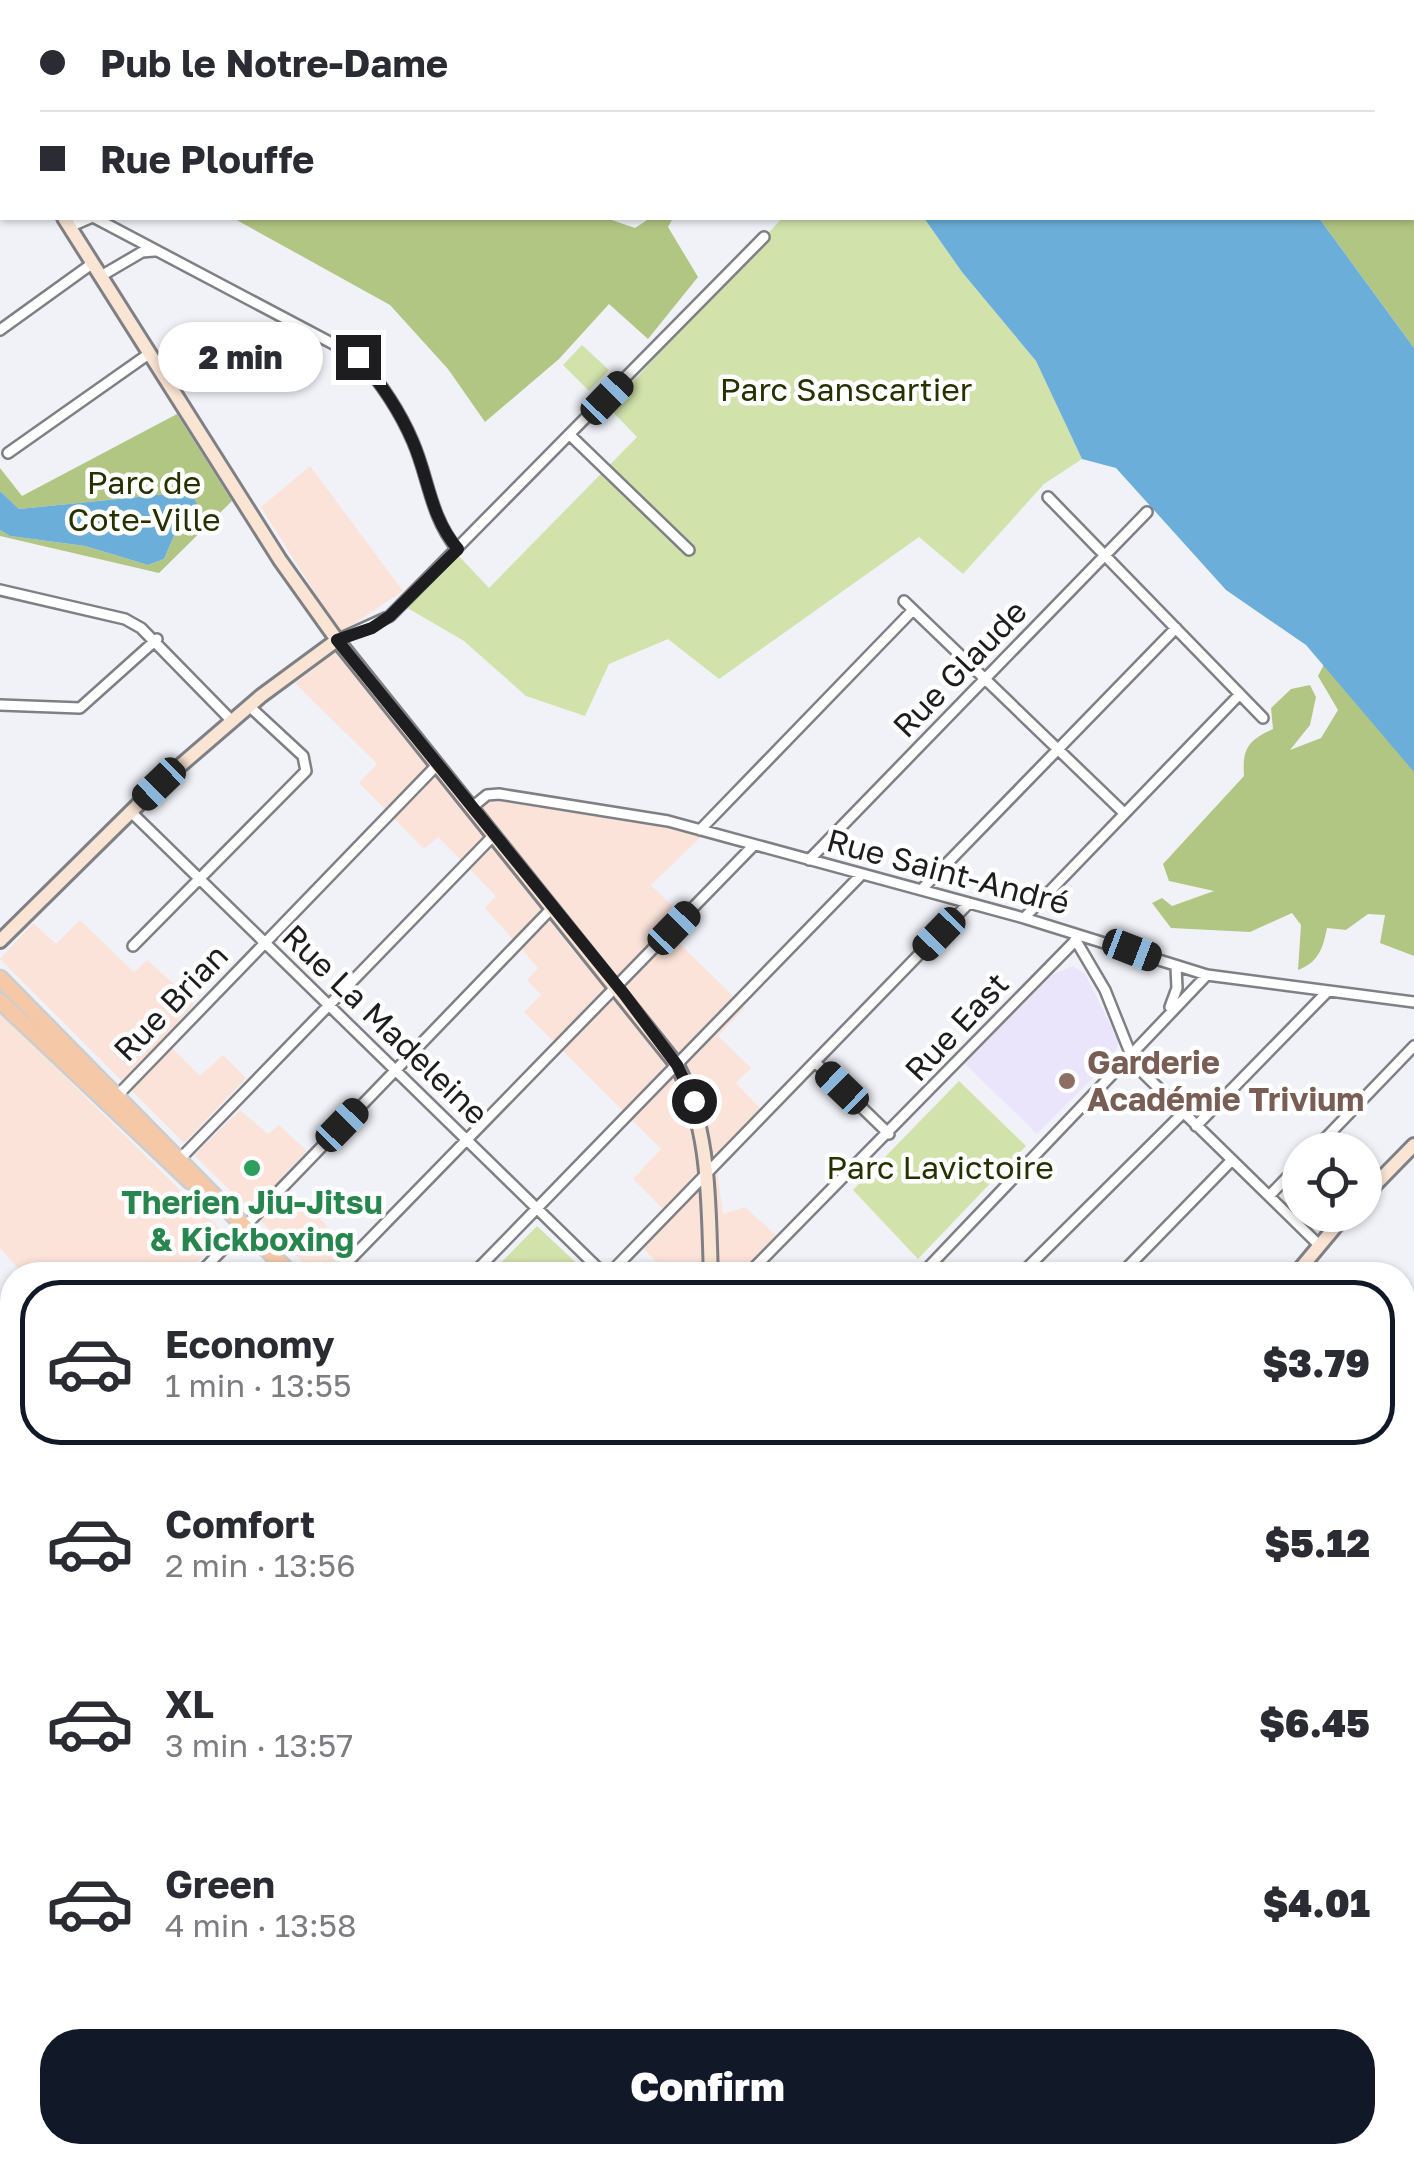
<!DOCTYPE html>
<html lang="en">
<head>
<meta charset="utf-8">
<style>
	body { margin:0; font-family:"Golos Text",sans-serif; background:#f7f7f7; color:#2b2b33; height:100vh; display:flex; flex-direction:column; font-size:38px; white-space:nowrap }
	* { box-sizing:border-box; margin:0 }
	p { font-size:32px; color:#7c7c81 }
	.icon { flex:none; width:55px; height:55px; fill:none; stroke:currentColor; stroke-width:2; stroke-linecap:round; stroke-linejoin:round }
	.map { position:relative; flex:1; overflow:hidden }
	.panel { position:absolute; left:0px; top:1262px; width:1415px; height:902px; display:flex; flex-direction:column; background:#fff; border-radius:40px 40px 0 0; box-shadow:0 2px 8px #0004 }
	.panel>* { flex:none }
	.hud { position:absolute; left:0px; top:0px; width:1415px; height:220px; box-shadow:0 2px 8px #0004; display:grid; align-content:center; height:220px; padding:0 40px; background:#fff }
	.fabs { position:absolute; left:1282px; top:1132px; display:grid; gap:20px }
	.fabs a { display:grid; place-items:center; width:100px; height:100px; border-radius:50%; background:#fff; box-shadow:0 2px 8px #0004; font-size:50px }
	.end { position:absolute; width:45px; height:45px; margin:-22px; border:12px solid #1d1d1f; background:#fff; box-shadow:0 0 0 5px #fff }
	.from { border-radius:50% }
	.bubble { position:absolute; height:70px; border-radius:35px; background:#fff; box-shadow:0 2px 8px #0004; font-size:32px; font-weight:800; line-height:70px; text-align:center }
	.car { position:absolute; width:30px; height:60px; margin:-30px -15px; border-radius:12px; box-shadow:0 0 8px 2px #0007; background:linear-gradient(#222 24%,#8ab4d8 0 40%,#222 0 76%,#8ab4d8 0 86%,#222 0) }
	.hud b { display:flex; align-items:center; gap:35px; height:95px; font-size:38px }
	.hud b+b { border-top:2px solid #e1e1e2 }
	.hud i { width:25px; height:25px; background:#2b2b33 }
	ul { padding:18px 0 0; list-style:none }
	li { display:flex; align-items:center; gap:30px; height:165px; margin:0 20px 15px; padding:0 20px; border:5px solid transparent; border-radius:40px }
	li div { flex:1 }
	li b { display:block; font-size:38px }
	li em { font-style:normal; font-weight:800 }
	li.active { border-color:#111827 }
	li>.icon { width:90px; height:90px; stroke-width:1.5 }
	.button { display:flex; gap:20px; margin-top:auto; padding:20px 40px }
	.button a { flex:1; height:115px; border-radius:40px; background:#111827; color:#fff; font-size:40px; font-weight:800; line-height:115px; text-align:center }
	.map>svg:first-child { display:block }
	.commercial { fill:#fbe3d9 }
	.education { fill:#ebe5fb }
	.green { fill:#d1e2ab }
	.forest { fill:#b2c683 }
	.water { fill:#6caeda }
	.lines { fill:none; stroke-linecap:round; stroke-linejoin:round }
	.street-casing { stroke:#7f8085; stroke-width:14 }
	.secondary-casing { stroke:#7f8085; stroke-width:18 }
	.primary-casing { stroke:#cdcdce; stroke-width:19 }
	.street { stroke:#fff; stroke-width:9 }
	.secondary { stroke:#fae4d3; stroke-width:12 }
	.primary { stroke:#f5c9a7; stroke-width:14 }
	.rail-casing { stroke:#454548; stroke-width:6 }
	.rail { stroke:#fff; stroke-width:2.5; stroke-dasharray:8; stroke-linecap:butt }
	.route { stroke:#1d1d1f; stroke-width:12 }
	.education-dot { fill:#8d6e63; stroke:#fff; stroke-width:4 }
	.leisure-dot { fill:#2e9e5b; stroke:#fff; stroke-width:4 }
	.labels { text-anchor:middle; stroke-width:9; stroke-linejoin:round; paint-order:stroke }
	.park-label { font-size:32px; fill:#263100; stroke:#fff }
	.street-label { font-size:32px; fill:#1d1d1f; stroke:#fff }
	.education-label { font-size:32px; font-weight:bold; fill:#785e54; stroke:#fff; text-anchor:start }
	.leisure-label { font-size:32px; font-weight:bold; fill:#27864d; stroke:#fff }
</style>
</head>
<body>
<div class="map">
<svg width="1414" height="2163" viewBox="0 0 1414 2163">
	<rect width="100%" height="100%" fill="#f1f2f8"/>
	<path class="commercial" d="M310 466 403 591 340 633 261 507Z
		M337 651 578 957 587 950 471 808 487 795 700 830 702 836 651 885 691 925 676 940 745 1008 718 1036 751 1068 736 1083 767 1115 717 1169 723 1214 745 1207 780 1239 742 1275H669L639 1244 668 1214 633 1179 661 1149 524 1012 541 995 527 980 538 968 485 908 496 896 438 837 424 849 359 783 377 764 295 683Z
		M80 920 134 972 147 960 195 1003 163 1039 200 1076 223 1055 246 1078 184 1143 0 959 33 923 56 944Z
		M0 1013 224 1233 185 1275H24L0 1248Z
		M240 1110 268 1134 279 1125 307 1151 280 1179 376 1275H316L194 1155Z"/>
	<path class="education" d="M1073 966 1085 974 1119 1042 1113 1058 1037 1134 963 1062 1050 976Z
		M0 1658 12 1670V1782L0 1795Z
		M0 1831 12 1843V1890L0 1903Z"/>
	<path class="green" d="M782 218H924L962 272 1036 361 1082 459 1044 484 963 574 919 537 719 679 668 639 609 664 585 716 526 696 464 641 404 606 456 553 489 588 637 437 609 408Z
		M582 345 609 370 589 391 563 365Z
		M959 1081 1026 1146 918 1259 853 1190Z
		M537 1226 589 1275H489Z"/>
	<path class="forest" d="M123 0H423L425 2H125Z
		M1181 0H1414V348L1319 218H1412V2Z
		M233 218H606L635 228 650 218H673L668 227 698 277 648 339 609 304 559 359 485 422 448 369 390 305Z
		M177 414 232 501 159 573 0 536V530L10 536 85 546 148 565 164 559 177 529 192 526 201 511 177 493 19 509 0 491V468L22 496Z
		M1330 653 1414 754V956L1380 943 1385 915 1368 914 1346 930 1327 928C1323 948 1319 962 1298 970L1301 925 1292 913 1250 932 1171 928 1152 903 1162 898 1172 906 1214 891 1169 881 1163 864 1244 776C1242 749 1248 740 1273 729L1271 708 1291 689 1310 685 1316 697 1310 725 1290 750 1321 738 1338 710 1318 676Z"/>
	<path class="water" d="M741 0H1181L1183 2H743Z
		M924 218H1319L1414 348V772L1306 645 1226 590 1116 468 1082 459 1036 361 962 272Z
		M0 491 19 509 177 493 194 499 202 511 192 526 177 529 164 559 148 565 85 546 10 536 0 530Z"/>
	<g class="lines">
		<g class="street-casing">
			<path id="street" d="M48 0 51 2
				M10 2 13 0
				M0 13 2 10
				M0 203 2 201
				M95 218 358 357C381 383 399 409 413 442 429 479 430 516 457 549
				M69 227 90 218
				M101 276 142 252 154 251
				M0 330 93 263
				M571 436 689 550
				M8 453 150 353
				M1048 497 1263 718
				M0 590 125 619 141 628 232 721
				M904 601 1123 812
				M337 640 390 616 764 237
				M0 705 80 708 157 639
				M471 808 487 795 499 794 668 821 1024 918 1207 975 1414 1002
				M130 811 605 1275
				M700 830 913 610
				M809 860 1147 512
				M922 889 1176 628
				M1024 918 1240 694
				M1075 939 1105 990 1135 1065 1318 1244
				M133 946 306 771 303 756 249 706
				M1170 1007 1177 988 1176 967
				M815 1062 889 1134
				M114 1099 437 765
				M1196 1126 1328 991
				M1314 1150 1414 1046
				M175 1164 494 835
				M1269 1196 1300 1164
				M198 1275 553 907
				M335 1275 754 845
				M472 1275 862 874
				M608 1275 969 903
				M747 1275 1075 941
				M921 1275 1207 975
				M1020 1275 1183 1113
				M1120 1275 1232 1160
				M0 1412 12 1423
				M0 1466 12 1453
				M0 1619 12 1606
				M0 1658 12 1670
				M0 1903 12 1890
				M0 1925 12 1932
				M764 2152 774 2163
				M1074 2152 1085 2163
				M0 2157 10 2163
				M606 2163 616 2152
				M746 2163 756 2152
				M885 2163 895 2152
				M1029 2163 1039 2152"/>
		</g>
		<g class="secondary-casing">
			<path id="secondary" d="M0 124 2 127
				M64 218 280 560 337 640 677 1065C711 1131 708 1202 711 1275
				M0 941 159 784 261 696 337 640
				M1365 1195 1414 1145
				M1295 1275 1345 1215
				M455 2163 466 2152"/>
		</g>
		<g class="primary-casing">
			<path id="primary" d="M0 978 292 1275
				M0 1001 190 1181
				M1252 2152 1263 2163"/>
		</g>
		<use href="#street" class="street"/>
		<use href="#secondary" class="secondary"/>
		<use href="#primary" class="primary"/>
		<g class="rail-casing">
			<path id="rail" d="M1402 1907 1414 1905
				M0 2029 12 2037
				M210 2152 228 2163
				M1141 2163 1145 2152"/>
		</g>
		<use href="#rail" class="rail"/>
	</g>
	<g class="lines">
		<path class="route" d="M358 357C381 383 399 409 413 442 429 479 430 517 458 549L390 616 372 628 337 640 624 994 677 1065 694 1101"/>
	</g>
	<circle class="education-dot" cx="1067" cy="1081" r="10"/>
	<circle class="leisure-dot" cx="252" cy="1168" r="10"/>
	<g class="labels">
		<g class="park-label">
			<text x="846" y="401">Parc Sanscartier</text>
			<text x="144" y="494">Parc de<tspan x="144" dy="37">Cote-Ville</tspan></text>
			<text x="940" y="1179">Parc Lavictoire</text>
		</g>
		<g class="street-label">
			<text transform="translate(960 669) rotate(-46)" y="11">Rue Glaude</text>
			<text transform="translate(948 872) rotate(15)" y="11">Rue Saint-André</text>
			<text transform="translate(171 1003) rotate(-46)" y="11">Rue Brian</text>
			<text transform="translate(385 1025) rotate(44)" y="11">Rue La Madeleine</text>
			<text transform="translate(957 1027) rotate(-47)" y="11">Rue East</text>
		</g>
		<g class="education-label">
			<text x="1087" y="1074">Garderie<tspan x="1087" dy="37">Académie Trivium</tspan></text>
		</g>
		<g class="leisure-label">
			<text x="252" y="1214">Therien Jiu-Jitsu<tspan x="252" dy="37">&amp; Kickboxing</tspan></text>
		</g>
	</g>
</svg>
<div class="fabs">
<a><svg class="icon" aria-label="locate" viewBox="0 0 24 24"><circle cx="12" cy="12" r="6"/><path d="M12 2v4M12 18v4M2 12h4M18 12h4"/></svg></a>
</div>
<i class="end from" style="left:694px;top:1101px"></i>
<i class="end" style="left:358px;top:357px"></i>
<div class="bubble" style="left:158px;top:322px;width:165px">2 min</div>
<i class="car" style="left:607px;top:398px;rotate:44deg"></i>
<i class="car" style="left:159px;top:784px;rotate:226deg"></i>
<i class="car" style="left:674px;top:928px;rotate:44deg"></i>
<i class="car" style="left:939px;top:934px;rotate:224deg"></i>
<i class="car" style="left:1132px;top:950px;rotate:111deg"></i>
<i class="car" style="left:842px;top:1088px;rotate:314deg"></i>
<i class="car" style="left:342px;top:1125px;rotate:44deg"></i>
<div class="hud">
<b><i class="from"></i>Pub le Notre-Dame</b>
<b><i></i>Rue Plouffe</b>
</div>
<section class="panel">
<ul>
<li class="active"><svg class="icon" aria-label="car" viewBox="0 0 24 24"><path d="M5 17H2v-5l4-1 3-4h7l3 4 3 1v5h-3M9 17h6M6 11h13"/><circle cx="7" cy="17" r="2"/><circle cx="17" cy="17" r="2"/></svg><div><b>Economy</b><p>1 min · 13:55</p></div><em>$3.79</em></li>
<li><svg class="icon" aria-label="car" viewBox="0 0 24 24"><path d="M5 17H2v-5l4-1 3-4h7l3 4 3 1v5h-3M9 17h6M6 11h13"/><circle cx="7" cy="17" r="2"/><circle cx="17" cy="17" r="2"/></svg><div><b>Comfort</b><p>2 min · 13:56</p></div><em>$5.12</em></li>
<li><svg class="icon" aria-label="car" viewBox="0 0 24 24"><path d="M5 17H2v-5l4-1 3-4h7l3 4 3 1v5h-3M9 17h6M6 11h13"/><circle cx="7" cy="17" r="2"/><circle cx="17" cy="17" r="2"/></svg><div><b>XL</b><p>3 min · 13:57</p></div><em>$6.45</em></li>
<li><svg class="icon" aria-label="car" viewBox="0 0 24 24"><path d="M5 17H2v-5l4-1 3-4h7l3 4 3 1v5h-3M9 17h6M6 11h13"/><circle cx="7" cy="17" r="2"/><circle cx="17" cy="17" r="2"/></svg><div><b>Green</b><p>4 min · 13:58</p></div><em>$4.01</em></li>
</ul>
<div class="button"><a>Confirm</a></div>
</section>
</div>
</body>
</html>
